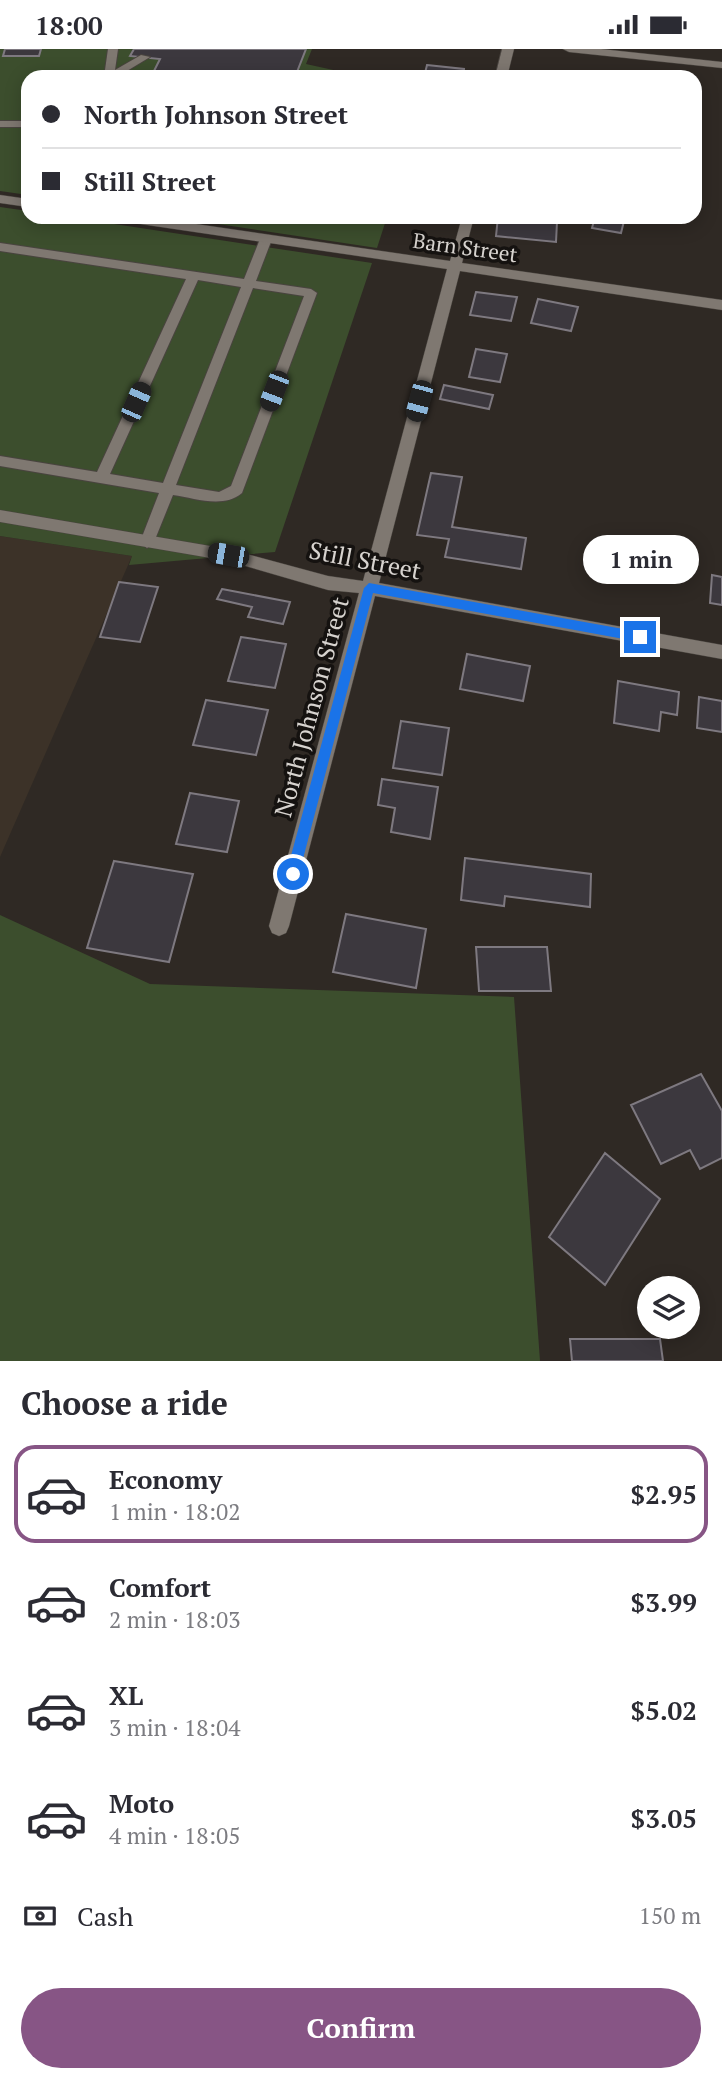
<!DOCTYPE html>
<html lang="en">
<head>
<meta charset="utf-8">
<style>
	body { margin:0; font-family:"PT Serif",serif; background:#f2f2f3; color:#2b2b33; height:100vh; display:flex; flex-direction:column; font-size:26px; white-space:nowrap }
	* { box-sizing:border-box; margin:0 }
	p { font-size:23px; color:#7c7c81 }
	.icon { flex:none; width:38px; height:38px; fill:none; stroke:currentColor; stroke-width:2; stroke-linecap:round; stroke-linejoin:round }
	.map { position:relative; height:1312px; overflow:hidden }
	.panel { display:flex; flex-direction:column; background:#fff; flex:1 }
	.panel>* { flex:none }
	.top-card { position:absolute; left:21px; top:21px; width:681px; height:154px; border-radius:21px; box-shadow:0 4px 18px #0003; display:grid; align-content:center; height:154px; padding:0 21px; background:#fff }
	.tools { position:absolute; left:637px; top:1227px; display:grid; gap:14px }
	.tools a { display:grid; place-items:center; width:63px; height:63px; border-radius:50%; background:#fff; box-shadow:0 4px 18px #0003; font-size:35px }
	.end { position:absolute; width:32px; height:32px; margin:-16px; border:9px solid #1a73e8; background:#fff; box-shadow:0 0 0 4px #fff }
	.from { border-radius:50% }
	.bubble { position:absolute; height:49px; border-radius:24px; background:#fff; box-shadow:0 4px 18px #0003; font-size:23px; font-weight:600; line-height:49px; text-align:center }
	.car { position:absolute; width:21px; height:42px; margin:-21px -10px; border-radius:9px; box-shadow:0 0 5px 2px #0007; background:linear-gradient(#222 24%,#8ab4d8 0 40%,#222 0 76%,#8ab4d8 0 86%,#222 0) }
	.top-card b { display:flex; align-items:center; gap:24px; height:66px; font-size:26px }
	.top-card b+b { border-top:2px solid #e1e1e2 }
	.top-card i { width:18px; height:18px; background:#2b2b33 }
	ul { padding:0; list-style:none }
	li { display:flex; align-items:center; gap:21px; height:98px; margin:0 14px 10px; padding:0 7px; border:4px solid transparent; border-radius:21px }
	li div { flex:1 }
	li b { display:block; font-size:26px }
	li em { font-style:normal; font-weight:600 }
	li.on { border-color:#875585 }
	li>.icon { width:63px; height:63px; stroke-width:1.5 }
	h2 { padding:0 21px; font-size:32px; line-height:84px }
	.pay { display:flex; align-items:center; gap:18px; height:77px; padding:0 21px; font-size:26px }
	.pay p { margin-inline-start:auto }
	.primary-button { display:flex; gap:14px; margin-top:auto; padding:14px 21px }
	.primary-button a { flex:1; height:80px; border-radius:42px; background:#875585; color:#fff; font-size:28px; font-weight:600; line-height:80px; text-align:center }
	.status { display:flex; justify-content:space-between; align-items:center; height:49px; padding:0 35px; background:#fff; direction:ltr }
	.status svg { height:19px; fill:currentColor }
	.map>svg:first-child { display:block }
	.built { fill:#3c3228 }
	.green { fill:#3c4e2d }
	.building { fill:#3c383e; stroke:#7e7980; stroke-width:2 }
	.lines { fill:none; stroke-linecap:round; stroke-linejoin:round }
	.service-casing { stroke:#49443f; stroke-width:2 }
	.minor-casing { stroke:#49443f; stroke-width:1 }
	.service { fill:#7f7871; fill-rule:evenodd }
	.minor { fill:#7f7871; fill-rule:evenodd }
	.route { fill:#1a73e8 }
	.labels { text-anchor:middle; stroke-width:7; stroke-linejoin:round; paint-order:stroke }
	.far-street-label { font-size:21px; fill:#d7d3cf; stroke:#151210 }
	.street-label { font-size:24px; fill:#d7d3cf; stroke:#151210 }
</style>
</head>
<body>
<div class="status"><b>18:00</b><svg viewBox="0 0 49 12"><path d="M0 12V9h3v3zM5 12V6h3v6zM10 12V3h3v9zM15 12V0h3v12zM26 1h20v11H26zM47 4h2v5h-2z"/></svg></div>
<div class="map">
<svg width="722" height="1312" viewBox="0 0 722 1312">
	<rect width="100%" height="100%" fill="#2f2924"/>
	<path class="built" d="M0 487 132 507 0 808Z"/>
	<path class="green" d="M0 0H312L306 15 365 28H28V146L0 142Z
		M0 158 28 162V168H68L372 214 275 503 129 516 132 507 0 487Z
		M172 168H387L377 199Z
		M0 866 150 935 514 948 540 1312H0Z"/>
	<path class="building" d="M5 0H41L39 7H3Z
		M134 0H306L295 28H151L160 10 130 7Z
		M427 16 464 20 463 28H424Z
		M498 168 557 173 556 193 496 187Z
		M595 168H625L621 184 592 179Z
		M476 243 517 248 511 272 470 266Z
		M538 250 578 258 571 282 531 274Z
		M476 300 507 305 500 333 469 328Z
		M444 336 493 346 489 360 440 350Z
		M431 424 462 428 452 478 526 489 521 520 445 508 449 490 417 486Z
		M712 526 722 528V556L710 554Z
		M119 533 158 538 140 593 100 588Z
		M222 540 290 553 283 575 248 568 252 558 217 550Z
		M241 588 286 595 275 639 228 632Z
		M467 605 530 617 523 652 460 640Z
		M618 632 679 643 677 666 661 663 659 682 614 674Z
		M699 648 722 652V683L697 679Z
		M206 651 268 661 256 706 193 696Z
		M401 672 449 679 442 726 393 719Z
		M382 730 438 738 430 790 391 783 395 759 378 756Z
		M190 744 239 752 227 803 176 795Z
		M465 809 591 825 590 858 505 847 504 857 461 851Z
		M114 812 193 825 169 913 87 899Z
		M346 865 426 880 416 939 333 923Z
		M476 898H547L551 942H479Z
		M701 1025 722 1062V1109L700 1120 690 1101 661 1115 631 1056Z
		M605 1104 660 1150 605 1236 549 1188Z
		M570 1290H660L663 1312H572Z"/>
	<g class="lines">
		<g class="service-casing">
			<path id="service" d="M108 0H118L115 21 141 6 150 8 117 28H104Z
				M0 72H28V78H0Z
				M266 186 272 190 256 232 311 240 317 244 242 444C223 460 195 449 173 446L154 493 147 499 140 493 159 444 0 417V407L97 423 186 230 0 202V194L244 230 260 190ZM198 231 241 238 163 434 110 425ZM253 239 304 247 231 437 219 443 176 436Z"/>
		</g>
		<g class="minor-casing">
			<path id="minor" d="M502 0H514L507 28H495Z
				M563 0H601L722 13V19L569 3Z
				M0 146 28 150V158L0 154Z
				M114 168H148L450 212 462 168H474L462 214 722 251V261L460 222 379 534 722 596V610L375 547 289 877 286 884 279 887 272 884 269 877 359 544 328 541 228 512 0 473V461L228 500 328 527 363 532 447 220 120 172Z"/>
		</g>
		<use href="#service" class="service"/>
		<use href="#minor" class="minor"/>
	</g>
	<path class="route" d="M369 534 640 583 646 588 640 593 373 544 299 825 293 831 286 825 364 539Z"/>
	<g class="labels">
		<g class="far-street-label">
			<text transform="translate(465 199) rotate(8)" y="7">Barn Street</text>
		</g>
		<g class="street-label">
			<text transform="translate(365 512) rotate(11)" y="8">Still Street</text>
			<text transform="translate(312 658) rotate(-75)" y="8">North Johnson Street</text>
		</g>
	</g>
</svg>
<div class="tools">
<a><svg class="icon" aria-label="layers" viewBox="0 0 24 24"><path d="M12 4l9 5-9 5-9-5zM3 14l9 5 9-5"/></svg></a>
</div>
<i class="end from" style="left:293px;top:825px"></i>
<i class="end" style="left:640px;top:588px"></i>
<div class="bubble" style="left:583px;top:486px;width:116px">1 min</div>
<i class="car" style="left:274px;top:342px;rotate:201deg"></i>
<i class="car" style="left:419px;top:352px;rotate:195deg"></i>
<i class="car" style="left:136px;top:353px;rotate:24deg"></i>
<i class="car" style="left:228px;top:506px;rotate:280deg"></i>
<div class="top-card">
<b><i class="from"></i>North Johnson Street</b>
<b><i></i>Still Street</b>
</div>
</div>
<section class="panel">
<h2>Choose a ride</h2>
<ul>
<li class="on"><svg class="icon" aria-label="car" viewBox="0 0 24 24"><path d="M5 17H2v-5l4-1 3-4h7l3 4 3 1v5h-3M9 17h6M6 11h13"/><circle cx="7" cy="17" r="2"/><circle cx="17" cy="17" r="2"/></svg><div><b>Economy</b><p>1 min · 18:02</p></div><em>$2.95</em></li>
<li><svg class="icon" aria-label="car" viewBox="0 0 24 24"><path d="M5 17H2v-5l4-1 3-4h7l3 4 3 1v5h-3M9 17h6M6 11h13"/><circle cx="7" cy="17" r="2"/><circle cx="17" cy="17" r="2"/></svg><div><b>Comfort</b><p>2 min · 18:03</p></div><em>$3.99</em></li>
<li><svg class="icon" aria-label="car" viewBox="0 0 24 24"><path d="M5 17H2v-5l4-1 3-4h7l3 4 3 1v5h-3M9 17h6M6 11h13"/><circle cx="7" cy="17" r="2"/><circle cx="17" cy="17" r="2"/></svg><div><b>XL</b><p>3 min · 18:04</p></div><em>$5.02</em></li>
<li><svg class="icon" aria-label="car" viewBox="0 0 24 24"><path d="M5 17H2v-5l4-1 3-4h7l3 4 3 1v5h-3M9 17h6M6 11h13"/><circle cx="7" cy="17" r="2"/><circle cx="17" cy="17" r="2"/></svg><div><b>Moto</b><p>4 min · 18:05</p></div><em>$3.05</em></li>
</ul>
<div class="pay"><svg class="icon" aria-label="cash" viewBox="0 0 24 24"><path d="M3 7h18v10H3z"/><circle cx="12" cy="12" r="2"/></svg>Cash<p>150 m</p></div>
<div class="primary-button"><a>Confirm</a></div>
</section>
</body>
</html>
